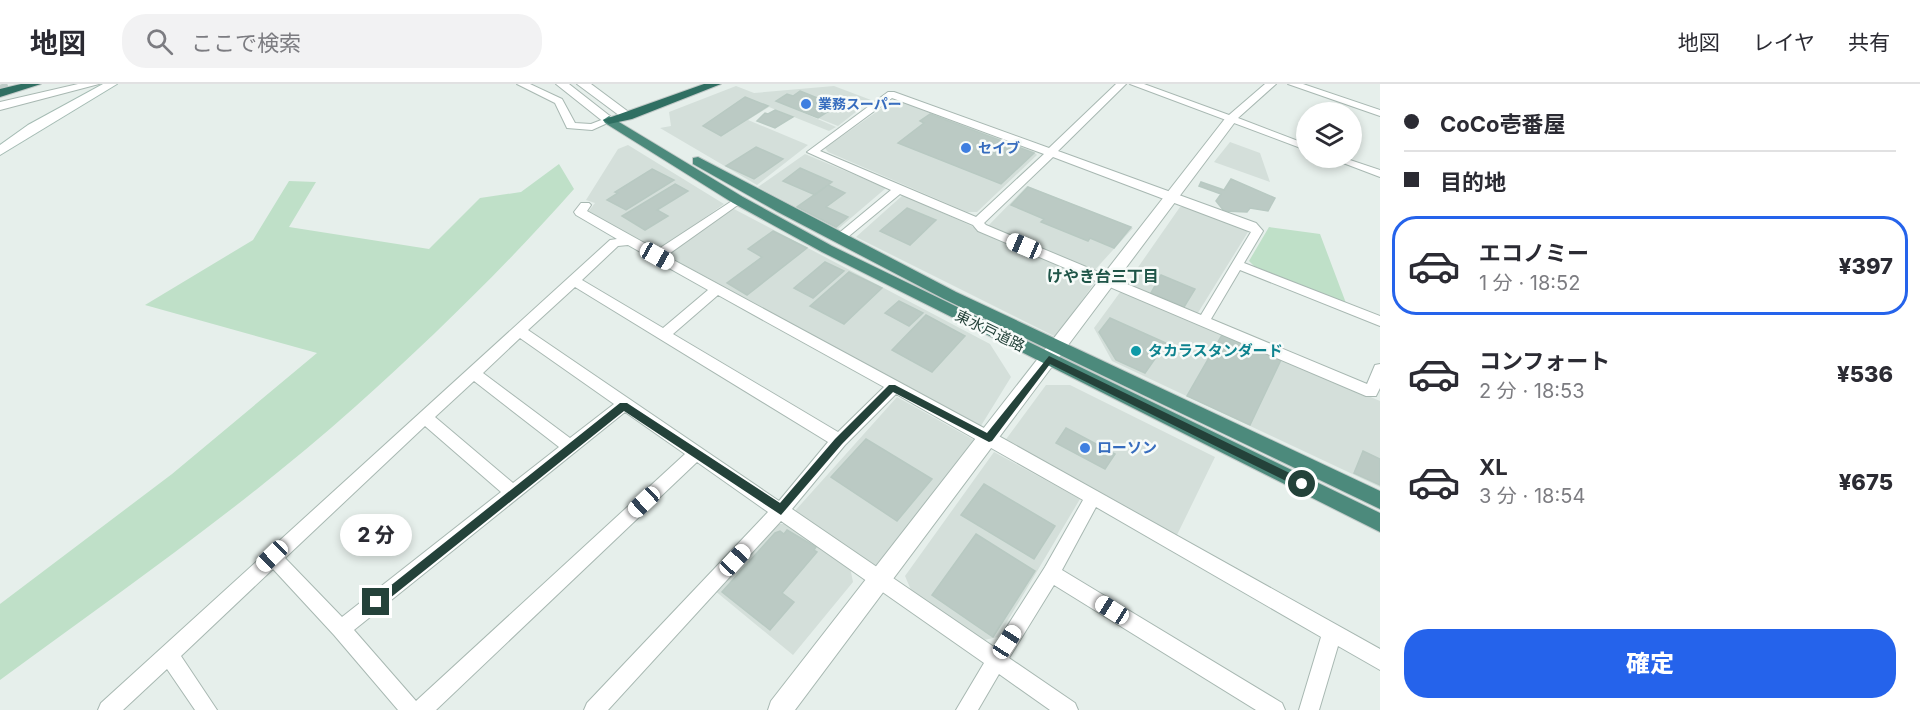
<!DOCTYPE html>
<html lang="ja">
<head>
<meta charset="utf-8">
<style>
	body { margin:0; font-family:Inter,"Noto Sans JP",sans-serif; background:#f2f2f3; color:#2b2b33; height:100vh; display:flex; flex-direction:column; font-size:22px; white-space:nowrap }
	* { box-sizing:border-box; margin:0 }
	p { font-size:20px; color:#7c7c81 }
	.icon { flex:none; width:33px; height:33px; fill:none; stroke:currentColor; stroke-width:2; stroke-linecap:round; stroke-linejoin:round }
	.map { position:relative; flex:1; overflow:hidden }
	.sheet { display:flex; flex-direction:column; background:#fff; width:540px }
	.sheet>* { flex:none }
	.top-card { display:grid; align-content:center; height:132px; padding:0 24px; background:#fff }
	.fabs { position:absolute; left:1296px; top:18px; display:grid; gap:12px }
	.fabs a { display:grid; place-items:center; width:66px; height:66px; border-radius:50%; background:#fff; box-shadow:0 3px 9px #0003; font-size:30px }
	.end { position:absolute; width:27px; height:27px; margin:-14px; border:8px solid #24423a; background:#fff; box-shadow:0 0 0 3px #fff }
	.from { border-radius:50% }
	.bubble { position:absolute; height:42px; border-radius:21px; background:#fff; box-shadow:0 3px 9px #0003; font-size:20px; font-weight:800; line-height:42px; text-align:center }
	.car { position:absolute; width:18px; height:36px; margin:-18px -9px; border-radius:8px; box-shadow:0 0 4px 2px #0007; background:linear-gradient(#fff 24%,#345 0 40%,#fff 0 76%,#345 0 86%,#fff 0) }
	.top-card b { display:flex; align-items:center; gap:21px; height:57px; font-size:22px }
	.top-card b+b { border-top:2px solid #e1e1e2 }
	.top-card i { width:15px; height:15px; background:#2b2b33 }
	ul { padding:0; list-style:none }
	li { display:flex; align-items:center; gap:18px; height:99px; margin:0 12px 9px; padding:0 12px; border:3px solid transparent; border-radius:24px }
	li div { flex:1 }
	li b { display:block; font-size:22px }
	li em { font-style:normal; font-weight:800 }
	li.current { border-color:#2563eb }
	li>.icon { width:54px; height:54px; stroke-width:1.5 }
	.button { display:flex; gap:12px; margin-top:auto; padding:12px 24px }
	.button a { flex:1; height:69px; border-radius:24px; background:#2563eb; color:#fff; font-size:24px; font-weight:800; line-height:69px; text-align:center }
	header { display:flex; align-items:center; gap:36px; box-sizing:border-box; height:84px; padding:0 30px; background:#fff; border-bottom:2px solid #e1e1e2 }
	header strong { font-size:28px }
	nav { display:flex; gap:33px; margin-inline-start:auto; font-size:21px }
	.search { width:420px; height:54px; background:#f2f2f3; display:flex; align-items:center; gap:15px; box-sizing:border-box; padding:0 21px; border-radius:24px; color:#7c7c81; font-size:22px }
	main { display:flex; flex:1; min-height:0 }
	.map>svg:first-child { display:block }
	.built { fill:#d4dfda }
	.green { fill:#bfe0c8 }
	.building { fill:#bbcac4; stroke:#b8c9c2; stroke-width:1.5 }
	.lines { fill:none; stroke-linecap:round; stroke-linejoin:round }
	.minor-tunnel { stroke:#bfccc8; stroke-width:10; stroke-dasharray:10 5; stroke-linecap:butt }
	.minor-casing { stroke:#a8b8b2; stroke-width:2 }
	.tertiary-casing { stroke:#a8b8b2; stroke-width:2 }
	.secondary-casing { stroke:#a4bbb3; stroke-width:2 }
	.trunk-casing { stroke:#c2cac8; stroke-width:2 }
	.motorway-casing { stroke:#c2cac8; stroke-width:2 }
	.minor { fill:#fff; fill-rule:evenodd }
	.tertiary { fill:#fff; fill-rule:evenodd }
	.secondary { fill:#fff; fill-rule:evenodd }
	.trunk { fill:#4c8a7c; fill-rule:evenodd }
	.motorway { fill:#2f6f62; fill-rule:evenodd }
	.route { fill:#24423a }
	.shop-dot { fill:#3f7fe0; stroke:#f7fbf9; stroke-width:2 }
	.culture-dot { fill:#0f9aa8; stroke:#f7fbf9; stroke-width:2 }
	.labels { text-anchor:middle; stroke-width:5; stroke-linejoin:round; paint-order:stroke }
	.far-shop-label { font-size:14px; font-weight:bold; fill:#366cbe; stroke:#f7fbf9; text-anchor:start }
	.street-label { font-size:15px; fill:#24423a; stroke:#f7fbf9 }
	.culture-label { font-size:15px; font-weight:bold; fill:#0d838f; stroke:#f7fbf9; text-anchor:start }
	.shop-label { font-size:15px; font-weight:bold; fill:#366cbe; stroke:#f7fbf9; text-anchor:start }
	.neighbourhood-label { font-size:16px; font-weight:bold; fill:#1f5548; stroke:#f7fbf9 }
</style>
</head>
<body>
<header>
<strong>地図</strong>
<div class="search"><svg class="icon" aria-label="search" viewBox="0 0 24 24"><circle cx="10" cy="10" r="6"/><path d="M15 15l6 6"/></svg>ここで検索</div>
<nav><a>地図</a><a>レイヤ</a><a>共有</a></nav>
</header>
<main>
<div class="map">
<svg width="1380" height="626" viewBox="0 0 1380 626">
	<rect width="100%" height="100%" fill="#e6efeb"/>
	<path class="built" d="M736 2 754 9 834 2 871 16 838 42 790 23 836 43 829 47 769 23 748 36 808 61 757 101 660 44 671 42 669 28Z
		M892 17H899L1033 67 1037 71 977 128H967L828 68 825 64Z
		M1230 58 1260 69 1270 98 1214 78Z
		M628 61 724 120 658 167 588 128 595 119 586 116 618 65Z
		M805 70 886 104 838 145 758 103Z
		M1027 102 1133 144 1092 189 988 142Z
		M903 111 1095 198 1056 253 856 153Z
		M1180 123H1190L1243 143 1248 148 1196 232 1125 202Z
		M732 124 990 260 1011 293 979 345 665 170Z
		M1121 207 1380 317V403L1112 277 1094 244Z
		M1046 301H1070L1215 373 1176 453 1004 358Z
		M897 313 974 356 876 483 794 428Z
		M994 368 1080 415 998 553 984 556 911 506 905 492Z
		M778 440H788L850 483 853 498 793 571 714 506Z"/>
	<path class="green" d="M559 80 574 105C506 182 432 254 356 322 244 422 120 508 0 596V520L172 390 317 269 145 221 253 156 289 97 316 98 289 143 429 165 480 114 521 108Z
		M1269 143 1320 150 1346 219 1255 183 1249 177Z"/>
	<path class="building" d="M800 7 837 22 818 34 776 17 787 10 793 12Z
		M745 13 768 22 721 52 703 42Z
		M775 26 793 33 775 44 757 37 765 29 768 30Z
		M930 30 1034 69 1001 100 898 59 924 39 920 37Z
		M756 63 783 75 754 95 726 82Z
		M800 84 832 98 815 111 783 97Z
		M652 85 674 96 626 126 607 116 618 109 615 108Z
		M1231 95 1275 114 1268 127 1250 124 1247 128 1224 127 1216 117 1221 110 1199 102 1201 98 1224 106Z
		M675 100 688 107 657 126 668 132 645 146 622 132Z
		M828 101 845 109 826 123 848 133 836 143 797 123Z
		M1028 103 1131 143 1114 164 1090 154 1088 157 1041 138 1044 135 1011 121Z
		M907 124 936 136 910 161 880 147Z
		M773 147 807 164 747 211 727 199 762 173 748 165Z
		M825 178 844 187 813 214 794 204Z
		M849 188 882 204 844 240 810 222Z
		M1161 191 1195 205 1184 223 1151 209Z
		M899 217 923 229 909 242 885 229Z
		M926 231 965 252 932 288 892 266Z
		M1110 234 1166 259 1145 289 1116 276 1099 248Z
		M1222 251 1281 276 1250 341 1187 312Z
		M1066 344 1115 370 1105 385 1056 359Z
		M866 355 932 395 897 437 831 393Z
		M1363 367 1380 375V401L1354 389Z
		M984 400 1055 442 1034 475 961 431Z
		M787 446 816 463 814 466 817 468 782 509 794 518 770 546 722 508 775 449 780 447 784 450Z
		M976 450 1035 487 993 553 932 511Z"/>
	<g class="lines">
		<path class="minor-tunnel" d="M2 0 7 13"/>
		<g class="minor-casing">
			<path id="minor" d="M517 0H530L562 15 575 39 591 40 609 33 614 36 592 46 567 44 555 19Z
				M1116 0H1126L1058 67 1256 139 1263 147 1244 179 1380 232V242L1240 186 1211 235 1367 300 1375 281 1380 280V304L1376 312H1366L978 147 973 141 900 110 843 157 839 158 833 154 891 106 807 68 888 8H894L1049 64ZM892 14 1044 70 976 133 820 67ZM1053 73 1251 148 1201 231 986 141 984 139Z
				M1130 0H1144L1229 31 1265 0H1276L1238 34 1306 60V66Z
				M1288 0H1303L1380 26V32Z
				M1330 74H1344L1380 86V93Z
				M738 113 742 114V118L666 172 995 350 1380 565V586L1338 562 1319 626H1299L1321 553 1096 423 1062 486 1282 619 1285 626H1256L1054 501 1009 574 1075 619 1078 626H1050L999 590 978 626H956L984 579 781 437 608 626H584L587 619 768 428 697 378 436 626H398L334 551 273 485 181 572 217 626H195L167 585 123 626H98L101 619 610 156 617 155 576 131 574 128 581 119H589L591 121 587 127 657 166ZM628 161 708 206 663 244 582 196 618 162ZM575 203 828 358 779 417 528 246ZM718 211 884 303 838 348 673 250ZM520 254 614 320 570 354 483 289ZM474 297 559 363 513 399 435 333ZM896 310 1083 416 1045 483 994 563 792 425 845 361ZM625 328 685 370 416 617 354 546ZM425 342 501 408 342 533 285 474Z"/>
		</g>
		<g class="tertiary-casing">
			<path id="tertiary" d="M78 0H99L0 26V18Z
				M556 0H569L615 36 605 39Z
				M577 0H591L634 32 624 35Z
				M1231 31 1237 35 1235 38 795 626H768L771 617 1227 32Z"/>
		</g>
		<g class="secondary-casing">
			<path id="secondary" d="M103 0H117L0 71V61L28 41Z"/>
		</g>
		<g class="trunk-casing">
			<path id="trunk" d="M609 32 743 113 832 162 1380 429V448L822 168 733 119 605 39 603 36Z
				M698 73 956 208 1380 407V425L944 215 776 127 693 80V74Z"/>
		</g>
		<g class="motorway-casing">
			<path id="motorway" d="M21 0H41L0 13V5Z
				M704 0H721L632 35 609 40 603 36Z"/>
		</g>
		<use href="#minor" class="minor"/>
		<use href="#tertiary" class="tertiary"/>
		<use href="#secondary" class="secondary"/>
		<use href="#trunk" class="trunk"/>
		<use href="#motorway" class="motorway"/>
	</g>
	<path class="route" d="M1049 272 1306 397V403H1298L1050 280 992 357 989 358 893 308 842 360 781 431 624 327 380 522H371L370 518 620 319H627L780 419 835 355 889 301H895L987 349Z"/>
	<g class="shop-dot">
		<circle cx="806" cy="20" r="6"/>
		<circle cx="966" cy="64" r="6"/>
		<circle cx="1085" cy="364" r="6"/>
	</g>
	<circle class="culture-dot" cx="1136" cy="267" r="6"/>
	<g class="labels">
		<g class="far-shop-label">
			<text x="818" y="25">業務スーパー</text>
			<text x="978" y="69">セイブ</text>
		</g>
		<g class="street-label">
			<text transform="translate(990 247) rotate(26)" y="5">東水戸道路</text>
		</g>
		<g class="culture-label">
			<text x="1148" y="272">タカラスタンダード</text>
		</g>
		<g class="shop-label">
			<text x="1097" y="369">ローソン</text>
		</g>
		<g class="neighbourhood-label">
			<text x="1103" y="198">けやき台三丁目</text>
		</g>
	</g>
</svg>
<div class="fabs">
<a><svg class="icon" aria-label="layers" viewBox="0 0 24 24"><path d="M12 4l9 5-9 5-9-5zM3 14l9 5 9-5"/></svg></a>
</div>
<i class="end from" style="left:1302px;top:400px"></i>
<i class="end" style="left:376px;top:518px"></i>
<div class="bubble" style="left:340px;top:430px;width:72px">2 分</div>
<i class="car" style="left:1024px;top:162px;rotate:293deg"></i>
<i class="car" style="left:657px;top:172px;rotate:119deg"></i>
<i class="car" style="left:644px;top:418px;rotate:227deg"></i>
<i class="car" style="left:272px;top:472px;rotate:226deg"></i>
<i class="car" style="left:735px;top:476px;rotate:43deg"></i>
<i class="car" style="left:1112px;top:526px;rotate:302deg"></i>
<i class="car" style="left:1007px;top:558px;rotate:33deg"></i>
</div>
<section class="sheet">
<div class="top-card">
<b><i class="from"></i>CoCo壱番屋</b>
<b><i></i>目的地</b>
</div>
<ul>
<li class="current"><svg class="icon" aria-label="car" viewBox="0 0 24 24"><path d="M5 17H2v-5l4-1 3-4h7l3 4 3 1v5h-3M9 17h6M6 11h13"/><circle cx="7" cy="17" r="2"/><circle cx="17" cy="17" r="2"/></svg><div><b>エコノミー</b><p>1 分 · 18:52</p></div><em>¥397</em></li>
<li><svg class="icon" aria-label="car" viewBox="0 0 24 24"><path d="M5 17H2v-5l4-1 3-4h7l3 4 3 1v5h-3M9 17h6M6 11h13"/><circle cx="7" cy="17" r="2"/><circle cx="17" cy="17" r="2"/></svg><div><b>コンフォート</b><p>2 分 · 18:53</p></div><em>¥536</em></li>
<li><svg class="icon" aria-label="car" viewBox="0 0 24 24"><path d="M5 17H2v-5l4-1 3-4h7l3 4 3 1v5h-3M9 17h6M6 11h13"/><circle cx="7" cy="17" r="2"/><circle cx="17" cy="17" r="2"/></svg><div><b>XL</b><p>3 分 · 18:54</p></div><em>¥675</em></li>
</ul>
<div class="button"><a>確定</a></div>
</section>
</main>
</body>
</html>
